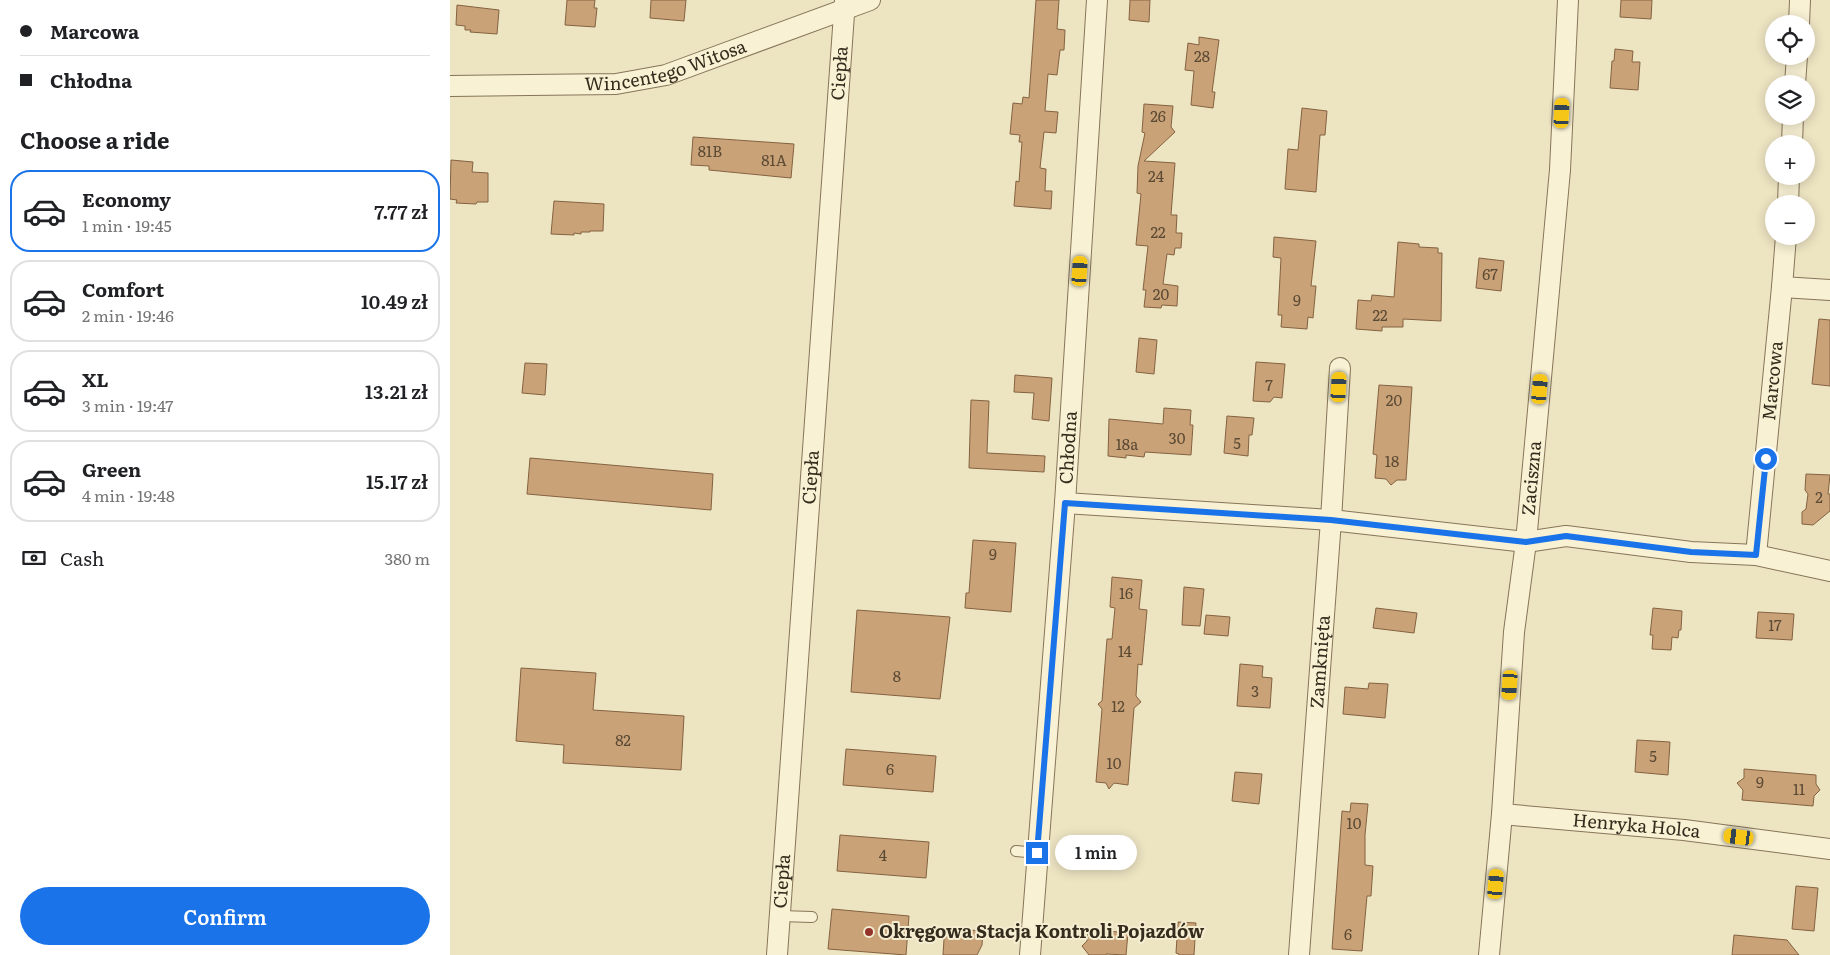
<!DOCTYPE html>
<html lang="en">
<head>
<meta charset="utf-8">
<style>
	body { margin:0; font-family:Literata,serif; background:#f2f2f2; color:#202124; height:100vh; display:flex; flex-direction:column; font-size:19px; white-space:nowrap }
	* { box-sizing:border-box; margin:0 }
	p { font-size:16px; color:#757577 }
	.icon { flex:none; width:28px; height:28px; fill:none; stroke:currentColor; stroke-width:2; stroke-linecap:round; stroke-linejoin:round }
	.map { position:relative; flex:1; overflow:hidden }
	.details { display:flex; flex-direction:column; background:#fff; width:450px }
	.details>* { flex:none }
	.banner { display:grid; align-content:center; height:110px; padding:0 20px; background:#fff }
	.buttons { position:absolute; left:1315px; top:15px; display:grid; gap:10px }
	.buttons a { display:grid; place-items:center; width:50px; height:50px; border-radius:50%; background:#fff; box-shadow:0 2px 12px #0003; font-size:25px }
	.end { position:absolute; width:22px; height:22px; margin:-11px; border:6px solid #1a73e8; background:#fff; box-shadow:0 0 0 2px #fff }
	.from { border-radius:50% }
	.bubble { position:absolute; height:35px; border-radius:18px; background:#fff; box-shadow:0 2px 12px #0003; font-size:16px; font-weight:600; line-height:35px; text-align:center }
	.car { position:absolute; width:15px; height:30px; margin:-15px -8px; border-radius:6px; box-shadow:0 0 4px 1px #0007; background:linear-gradient(#f5c518 24%,#345 0 40%,#f5c518 0 76%,#345 0 86%,#f5c518 0) }
	.banner b { display:flex; align-items:center; gap:18px; height:48px; font-size:19px }
	.banner b+b { border-top:1px solid #e0e0e0 }
	.banner i { width:12px; height:12px; background:#202124 }
	ul { padding:0; list-style:none }
	li { display:flex; align-items:center; gap:15px; height:82px; margin:0 10px 8px; padding:0 10px; border:2px solid #e0e0e0; border-radius:20px }
	li div { flex:1 }
	li b { display:block; font-size:19px }
	li em { font-style:normal; font-weight:600 }
	li.current { border-color:#1a73e8 }
	li>.icon { width:45px; height:45px; stroke-width:1.5 }
	h2 { padding:0 20px; font-size:22px; line-height:60px }
	.pay { display:flex; align-items:center; gap:12px; height:55px; padding:0 20px; font-size:19px }
	.pay p { margin-inline-start:auto }
	.primary-button { display:flex; gap:10px; margin-top:auto; padding:10px 20px }
	.primary-button a { flex:1; height:58px; border-radius:30px; background:#1a73e8; color:#fff; font-size:20px; font-weight:600; line-height:58px; text-align:center }
	main { display:flex; flex:1; min-height:0 }
	.map>svg:first-child { display:block }
	.building { fill:#caa278; stroke:#846240 }
	.lines { fill:none; stroke-linecap:round; stroke-linejoin:round }
	.lane-casing { stroke:#867559; stroke-width:12 }
	.street-casing { stroke:#867559; stroke-width:22 }
	.lane { stroke:#f8f1d4; stroke-width:10 }
	.street { stroke:#f8f1d4; stroke-width:20 }
	.route { stroke:#1a73e8; stroke-width:6 }
	.poi-dot { fill:#93342b; stroke:#f4edd1; stroke-width:2 }
	.labels { text-anchor:middle; stroke-width:4; stroke-linejoin:round; paint-order:stroke }
	.number-label { font-size:15px; fill:#5b4a34 }
	.street-label { font-size:18px; fill:#362c1d; stroke:#f4edd1 }
	.poi-label { font-size:18px; font-weight:bold; fill:#362c1d; stroke:#f4edd1; text-anchor:start }
</style>
</head>
<body>
<main>
<section class="details">
<div class="banner">
<b><i class="from"></i>Marcowa</b>
<b><i></i>Chłodna</b>
</div>
<h2>Choose a ride</h2>
<ul>
<li class="current"><svg class="icon" aria-label="car" viewBox="0 0 24 24"><path d="M5 17H2v-5l4-1 3-4h7l3 4 3 1v5h-3M9 17h6M6 11h13"/><circle cx="7" cy="17" r="2"/><circle cx="17" cy="17" r="2"/></svg><div><b>Economy</b><p>1 min · 19:45</p></div><em>7.77 zł</em></li>
<li><svg class="icon" aria-label="car" viewBox="0 0 24 24"><path d="M5 17H2v-5l4-1 3-4h7l3 4 3 1v5h-3M9 17h6M6 11h13"/><circle cx="7" cy="17" r="2"/><circle cx="17" cy="17" r="2"/></svg><div><b>Comfort</b><p>2 min · 19:46</p></div><em>10.49 zł</em></li>
<li><svg class="icon" aria-label="car" viewBox="0 0 24 24"><path d="M5 17H2v-5l4-1 3-4h7l3 4 3 1v5h-3M9 17h6M6 11h13"/><circle cx="7" cy="17" r="2"/><circle cx="17" cy="17" r="2"/></svg><div><b>XL</b><p>3 min · 19:47</p></div><em>13.21 zł</em></li>
<li><svg class="icon" aria-label="car" viewBox="0 0 24 24"><path d="M5 17H2v-5l4-1 3-4h7l3 4 3 1v5h-3M9 17h6M6 11h13"/><circle cx="7" cy="17" r="2"/><circle cx="17" cy="17" r="2"/></svg><div><b>Green</b><p>4 min · 19:48</p></div><em>15.17 zł</em></li>
</ul>
<div class="pay"><svg class="icon" aria-label="cash" viewBox="0 0 24 24"><path d="M3 7h18v10H3z"/><circle cx="12" cy="12" r="2"/></svg>Cash<p>380 m</p></div>
<div class="primary-button"><a>Confirm</a></div>
</section>
<div class="map">
<svg width="1380" height="955" viewBox="0 0 1380 955">
	<rect width="100%" height="100%" fill="#ede4c2"/>
	<path class="building" d="M117 0H145L144 8H147L145 27 115 25Z
		M201 0H236L234 21 200 18Z
		M586 0H609L607 29 615 30 614 50H610L607 75 598 74 595 111 608 112 606 133 594 132 590 168 596 169 595 191H602L601 209 564 206 566 181 569 182 572 142H569L570 135 560 134 563 103 572 104 573 97 579 98Z
		M680 0H700L699 22 679 20Z
		M1171 0H1202L1201 19 1170 17Z
		M7 5 49 10 47 34 20 32 21 30H15V26L6 25Z
		M749 37 769 40 762 92H765L763 108 741 105 744 71 735 70 738 43 749 45Z
		M1165 49 1183 51 1182 62H1190L1188 90 1160 88 1162 61H1164Z
		M694 104 723 106 721 127 725 132 694 161 725 163 721 215H727L726 233H732L731 248H725L724 255 717 254 713 284 728 286 727 306 712 305 711 308 694 307 696 290H693L698 246 686 245 691 194 687 193 688 166 695 133 692 132Z
		M852 108 877 111 875 135H870L866 192 835 189 838 149 848 150Z
		M243 137 344 144 341 178 259 170V166L241 165Z
		M1 160 23 162 22 172 38 173V202H27L26 204 6 203 7 200 0 199Z
		M104 201 154 204 153 231H140V232H131V234L124 233V235L101 234Z
		M824 237 866 241 861 286H866L863 318 858 317 857 329 831 327 832 315H828L831 258 823 257Z
		M948 242 969 244V247L988 248V253H992L991 321 953 319V327H932V331L906 329 908 300 921 301 922 295 944 297Z
		M1029 258 1054 261 1051 291 1026 288Z
		M1369 319 1380 320V386L1362 384Z
		M689 338 707 340 704 374 686 372Z
		M806 362 835 364 832 398 824 397 820 402 803 401Z
		M75 363 97 364 95 395 72 393Z
		M565 375 602 378 599 421 582 419 584 393 564 392Z
		M929 385 962 387 956 480H947L941 485 936 479 925 478 927 455 923 454Z
		M521 400 539 401 537 453 595 456 594 472 519 468Z
		M714 408 741 410 740 425H743L741 455 695 452 694 457 676 455V458L658 456 659 419 713 424Z
		M777 416 804 418 802 435H799L798 456 774 453Z
		M80 458 263 474 261 510 77 494Z
		M1356 474 1380 475 1378 494H1380V511L1363 525 1352 524V512L1356 509 1358 494 1355 490Z
		M523 540 566 543 561 612 515 608 516 593H519Z
		M662 577 692 580 689 609 697 610 692 665 688 664 686 696 691 702 684 708 678 785 664 783 659 789 656 783 646 782 652 709 648 704 652 701 657 639H662L665 608 660 607Z
		M734 587 754 589 750 626 732 625Z
		M926 608 967 613 964 633 923 628Z
		M1203 608 1232 611 1231 630H1229L1228 638 1222 637 1221 650 1202 649 1203 635H1200Z
		M407 610 500 617 490 699 401 692Z
		M1308 612 1344 614 1342 640 1306 638Z
		M756 615 780 617 778 636 754 634Z
		M790 664 813 666 812 677 822 678 820 708 787 706Z
		M71 668 146 673 143 710 234 716 231 770 113 763 114 745 66 741Z
		M919 683 938 684 935 718 893 714 895 687 918 689Z
		M1187 740 1220 742 1218 775 1185 772Z
		M396 749 486 756 483 792 393 785Z
		M1294 769 1366 775V784L1370 790 1364 796 1363 806 1292 800 1293 790 1287 783 1294 778Z
		M785 772 812 774 809 804 782 801Z
		M901 803 918 804 915 835V865L923 866 921 896H917L912 951 882 949 892 811 900 812Z
		M390 835 479 842 476 878 387 871Z
		M1346 886 1368 888 1364 931 1342 929Z
		M382 909 459 916 456 955 378 949Z
		M728 922 746 923 744 955H729V954L726 953Z
		M507 929 533 931 532 945 527 955H493L494 939Z
		M638 929 678 933 676 955 656 954V955H639L632 946 637 941Z
		M1284 935 1337 940 1349 955H1282Z"/>
	<g class="lines">
		<g class="lane-casing">
			<path id="lane" d="M566 851 587 853
				M330 916 362 917"/>
		</g>
		<g class="street-casing">
			<g id="street">
				<path d="M1349 24 1350 0"/>
				<path d="M1345 84 1347 56"/>
				<path id="s1" d="M0 86 166 84 216 75 420 0"/>
				<path d="M1342 144 1343 116"/>
				<path d="M1338 204 1339 176"/>
				<path d="M1332 287 1380 290"/>
				<path d="M615 503 881 520 1076 542 1116 536 1241 552 1306 555 1380 571"/>
				<path id="s2" d="M1306 555 1332 287 1336 236"/>
				<path id="s3" d="M1052 814 1234 830 1380 849"/>
				<path id="s4" d="M327 955 395 0"/>
				<path id="s5" d="M580 955 615 503 647 0"/>
				<path id="s6" d="M849 955 881 520 890 368"/>
				<path id="s7" d="M1039 955 1052 814 1064 632 1076 542 1110 170 1118 0"/>
			</g>
		</g>
		<use href="#lane" class="lane"/>
		<use href="#street" class="street"/>
	</g>
	<g class="lines">
		<path class="route" d="M587 853 615 503 881 520 1076 542 1116 536 1241 552 1306 555 1316 459"/>
	</g>
	<circle class="poi-dot" cx="419" cy="932" r="5"/>
	<g class="labels">
		<g class="number-label">
			<text x="752" y="62">28</text>
			<text x="708" y="122">26</text>
			<text x="260" y="157">81B</text>
			<text x="324" y="166">81A</text>
			<text x="706" y="182">24</text>
			<text x="708" y="238">22</text>
			<text x="1040" y="280">67</text>
			<text x="711" y="300">20</text>
			<text x="847" y="306">9</text>
			<text x="930" y="321">22</text>
			<text x="819" y="391">7</text>
			<text x="944" y="406">20</text>
			<text x="727" y="444">30</text>
			<text x="787" y="449">5</text>
			<text x="677" y="450">18a</text>
			<text x="942" y="467">18</text>
			<text x="1369" y="503">2</text>
			<text x="543" y="560">9</text>
			<text x="676" y="599">16</text>
			<text x="1325" y="631">17</text>
			<text x="675" y="657">14</text>
			<text x="447" y="682">8</text>
			<text x="805" y="697">3</text>
			<text x="668" y="712">12</text>
			<text x="173" y="746">82</text>
			<text x="1203" y="762">5</text>
			<text x="664" y="769">10</text>
			<text x="440" y="775">6</text>
			<text x="1310" y="788">9</text>
			<text x="1349" y="795">11</text>
			<text x="904" y="829">10</text>
			<text x="433" y="861">4</text>
			<text x="898" y="940">6</text>
		</g>
		<g class="street-label">
			<text dy="6" stroke="none"><textPath href="#s1" startOffset="218">Wincentego Witosa</textPath></text>
			<text dy="6" stroke="none"><textPath href="#s4" startOffset="884">Ciepła</textPath></text>
			<text dy="6" stroke="none"><textPath href="#s2" startOffset="175">Marcowa</textPath></text>
			<text dy="6" stroke="none"><textPath href="#s5" startOffset="509">Chłodna</textPath></text>
			<text dy="6" stroke="none"><textPath href="#s4" startOffset="479">Ciepła</textPath></text>
			<text dy="6" stroke="none"><textPath href="#s7" startOffset="479">Zaciszna</textPath></text>
			<text dy="6" stroke="none"><textPath href="#s6" startOffset="294">Zamknięta</textPath></text>
			<text dy="6" stroke="none"><textPath href="#s3" startOffset="135">Henryka Holca</textPath></text>
			<text dy="6" stroke="none"><textPath href="#s4" startOffset="74">Ciepła</textPath></text>
		</g>
		<g class="poi-label">
			<text x="429" y="938">Okręgowa Stacja Kontroli Pojazdów</text>
		</g>
	</g>
</svg>
<div class="buttons">
<a><svg class="icon" aria-label="locate" viewBox="0 0 24 24"><circle cx="12" cy="12" r="6"/><path d="M12 2v4M12 18v4M2 12h4M18 12h4"/></svg></a>
<a><svg class="icon" aria-label="layers" viewBox="0 0 24 24"><path d="M12 4l9 5-9 5-9-5zM3 14l9 5 9-5"/></svg></a>
<a>+</a>
<a>−</a>
</div>
<i class="end from" style="left:1316px;top:459px"></i>
<i class="end" style="left:587px;top:853px"></i>
<div class="bubble" style="left:605px;top:835px;width:82px">1 min</div>
<i class="car" style="left:1112px;top:113px;rotate:3deg"></i>
<i class="car" style="left:630px;top:271px;rotate:4deg"></i>
<i class="car" style="left:889px;top:387px;rotate:3deg"></i>
<i class="car" style="left:1090px;top:389px;rotate:5deg"></i>
<i class="car" style="left:1060px;top:685px;rotate:184deg"></i>
<i class="car" style="left:1289px;top:837px;rotate:277deg"></i>
<i class="car" style="left:1046px;top:884px;rotate:5deg"></i>
</div>
</main>
</body>
</html>
